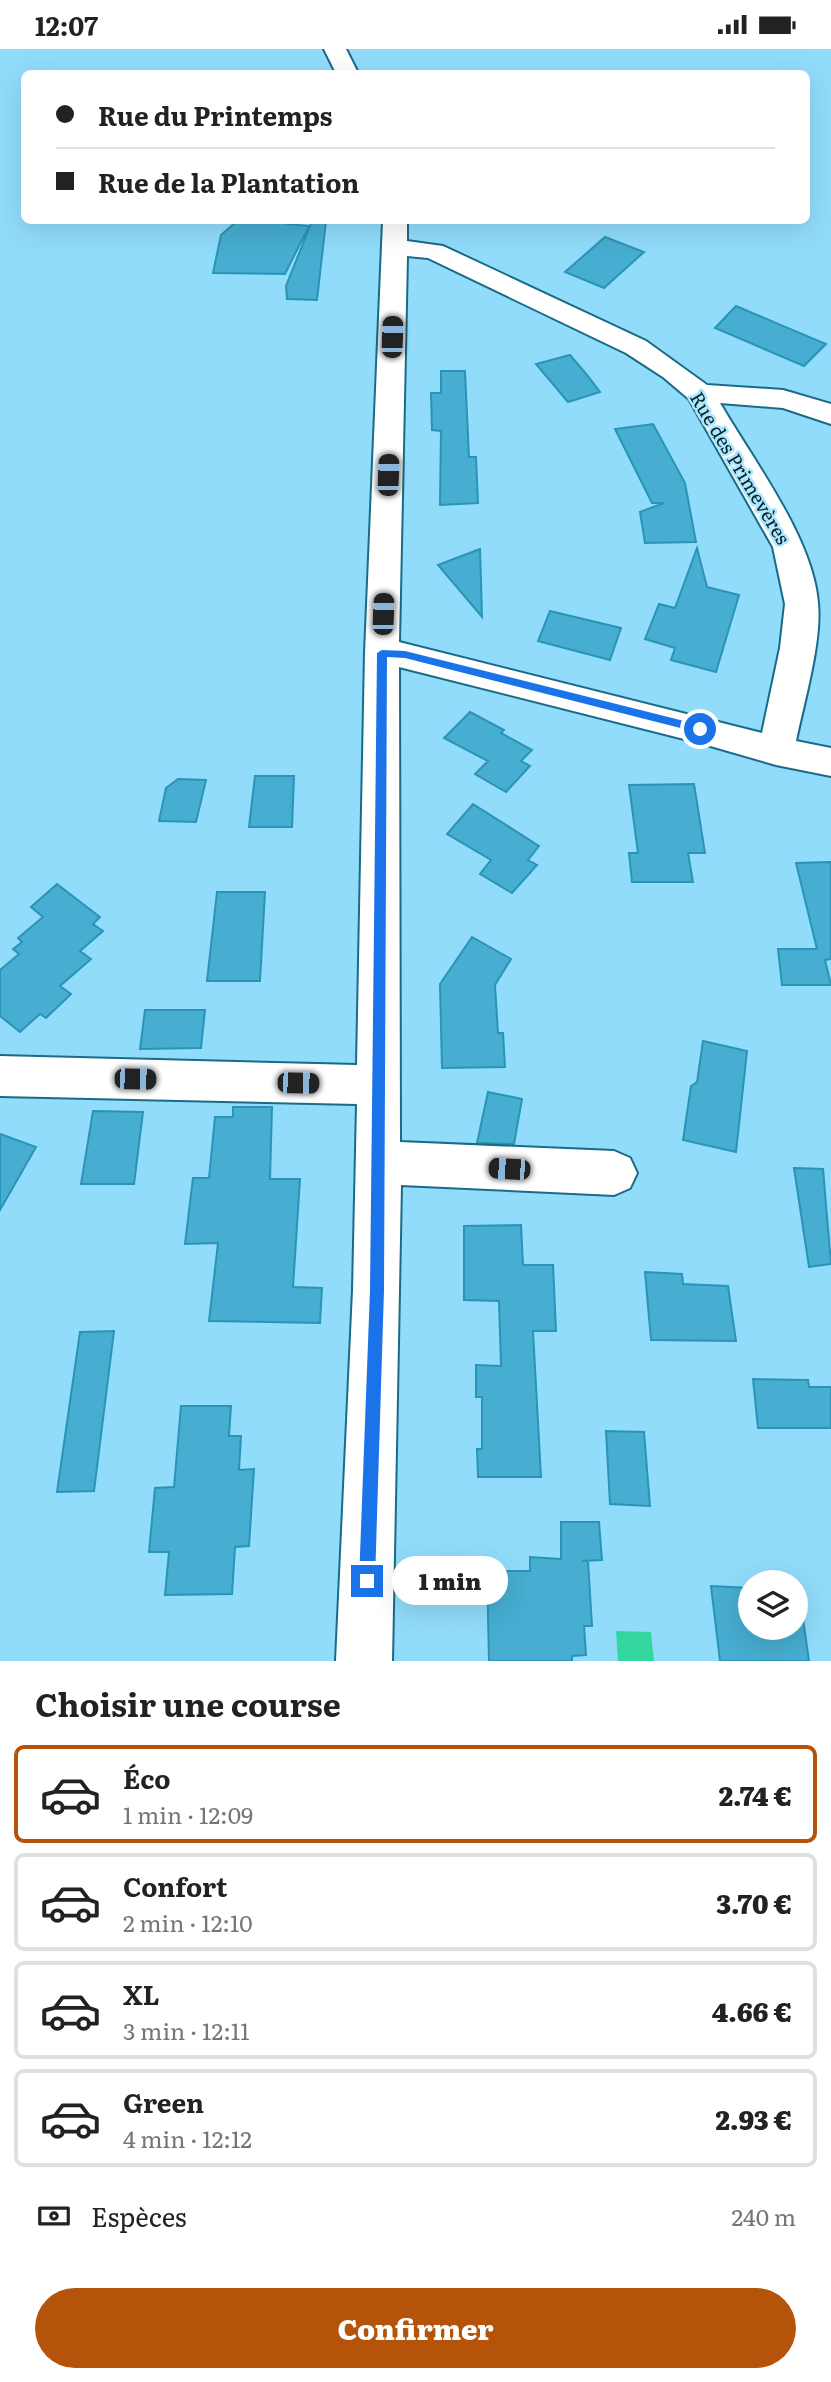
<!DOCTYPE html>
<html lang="fr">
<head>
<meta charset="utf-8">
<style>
	body { margin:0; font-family:Literata,serif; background:#f2f2f2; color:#222; height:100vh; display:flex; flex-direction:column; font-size:26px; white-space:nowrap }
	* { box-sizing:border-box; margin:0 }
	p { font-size:23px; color:#767676 }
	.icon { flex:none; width:38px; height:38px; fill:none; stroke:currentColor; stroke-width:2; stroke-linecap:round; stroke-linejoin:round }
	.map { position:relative; height:1612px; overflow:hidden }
	.details { display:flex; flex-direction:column; background:#fff; flex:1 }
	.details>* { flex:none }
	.hud { position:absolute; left:21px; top:21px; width:789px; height:154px; border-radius:10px; box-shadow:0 7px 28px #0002; display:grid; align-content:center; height:154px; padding:0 35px; background:#fff }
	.controls { position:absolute; left:738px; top:1521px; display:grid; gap:14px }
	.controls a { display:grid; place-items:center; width:70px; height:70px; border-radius:50%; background:#fff; box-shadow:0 7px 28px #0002; font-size:35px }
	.end { position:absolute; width:32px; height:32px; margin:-16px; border:9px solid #1a73e8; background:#fff; box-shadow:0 0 0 4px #fff }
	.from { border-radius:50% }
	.bubble { position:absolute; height:49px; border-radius:24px; background:#fff; box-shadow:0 7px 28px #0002; font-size:23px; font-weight:800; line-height:49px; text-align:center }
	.car { position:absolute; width:21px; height:42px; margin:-21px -10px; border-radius:9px; box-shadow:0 0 5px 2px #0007; background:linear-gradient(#222 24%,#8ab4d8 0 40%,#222 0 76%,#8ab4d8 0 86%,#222 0) }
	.hud b { display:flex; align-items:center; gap:24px; height:66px; font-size:26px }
	.hud b+b { border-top:2px solid #e0e0e0 }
	.hud i { width:18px; height:18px; background:#222 }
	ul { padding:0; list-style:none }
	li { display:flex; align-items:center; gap:21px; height:98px; margin:0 14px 10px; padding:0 21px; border:4px solid #e0e0e0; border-radius:10px }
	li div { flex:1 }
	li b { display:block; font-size:26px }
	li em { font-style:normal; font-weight:800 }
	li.active { border-color:#b45309 }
	li>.icon { width:63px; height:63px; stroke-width:1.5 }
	h2 { padding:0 35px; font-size:32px; line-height:84px }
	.pay { display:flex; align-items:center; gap:18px; height:77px; padding:0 35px; font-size:26px }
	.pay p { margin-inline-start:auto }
	.action { display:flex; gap:14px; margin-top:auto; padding:14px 35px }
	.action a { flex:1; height:80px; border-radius:42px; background:#b45309; color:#fff; font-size:28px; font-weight:800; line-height:80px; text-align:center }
	.status { display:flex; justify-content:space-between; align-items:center; height:49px; padding:0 35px; background:#fff; direction:ltr }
	.status svg { height:19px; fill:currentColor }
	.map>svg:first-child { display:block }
	.water { fill:#34d6a0 }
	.building { fill:#47add1; stroke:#2994b8; stroke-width:2 }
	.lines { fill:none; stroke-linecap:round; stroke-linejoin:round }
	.minor-casing { stroke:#196b86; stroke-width:4 }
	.minor { fill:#fff; fill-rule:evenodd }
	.route { fill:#1a73e8 }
	.labels { text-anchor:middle; stroke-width:5; stroke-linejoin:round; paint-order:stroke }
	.far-street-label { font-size:19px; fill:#042430; stroke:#b0e7fd }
</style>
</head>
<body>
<div class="status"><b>12:07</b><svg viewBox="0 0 49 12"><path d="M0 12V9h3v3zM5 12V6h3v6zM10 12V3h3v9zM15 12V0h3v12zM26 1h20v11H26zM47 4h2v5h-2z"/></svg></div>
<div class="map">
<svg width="831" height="1612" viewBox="0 0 831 1612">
	<rect width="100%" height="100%" fill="#91dcfb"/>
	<path class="water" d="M616 1582 651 1583 654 1612H618Z"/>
	<path class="building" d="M237 172H292L288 175 309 177 285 225 213 224 221 186Z
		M312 172H326L317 251 287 250 286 237Z
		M605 188 644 203 604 239 565 223Z
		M736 257 826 295 804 317 715 279Z
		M570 306 587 326 600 343 568 353 536 315Z
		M441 322H465L469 408H476L478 454 440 456 441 382 432 381 431 344H441Z
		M653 375 685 434 696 493 645 494 640 463 664 454H652L615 380Z
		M697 499 707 538 739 546 716 623 671 611 675 599 645 590 659 555 675 559Z
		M480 500 482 568 438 516Z
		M550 562 621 579 610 611 538 592Z
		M470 663 504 681 501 684 532 701 521 712 530 717 506 743 475 725 488 712 444 689Z
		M255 727H294L292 778H249Z
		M178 730 206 731 196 773 159 772 166 739Z
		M694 735 705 804H688L693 833H632L629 804H638L629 736Z
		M473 755 539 797 528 811 537 816 512 844 480 825 491 811 447 785Z
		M831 813V910L825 911 831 936H782L778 900H817L796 814Z
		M57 835 100 868 93 875 103 882 80 902 91 910 60 937 71 945 46 969 40 965 20 983 0 967V921L19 905 13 900 22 893 18 889 43 868 31 858Z
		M217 843H265L260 932H207Z
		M472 888 511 910 495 936 498 984H503L505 1018 442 1019 440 935Z
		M145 961H205L201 999 140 1000Z
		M703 992 747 1002 736 1103 683 1091 691 1037 697 1033Z
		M488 1043 522 1050 514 1095 477 1094Z
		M233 1058H272L270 1130H300L293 1238 322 1239 320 1274 209 1272 218 1194 185 1195 193 1129H209L215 1068H233Z
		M93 1062 143 1063 134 1135H81Z
		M0 1085 36 1098 0 1161Z
		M794 1119 823 1120 831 1215 809 1218Z
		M521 1176 523 1216H553L556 1282H533L541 1428H478L477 1400H482V1348H476V1316L501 1317 499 1252 464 1251V1177Z
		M645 1223 682 1225 683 1235 728 1237 736 1292 651 1291Z
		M114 1282 94 1442 57 1443 80 1283Z
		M753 1330 808 1331 809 1338H831V1379H758Z
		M181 1357H231L229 1387H241L239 1421 254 1420 249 1497 235 1498 232 1545 165 1546 169 1503H149L155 1439 174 1438Z
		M606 1382 644 1383 650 1457 610 1455Z
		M561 1473H599L602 1511 582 1512H588L592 1577H584L586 1606 572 1607V1612H489L487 1522H530V1508L561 1510Z
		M711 1537 751 1539V1578H796V1541H799L809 1612H720Z"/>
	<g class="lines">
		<g class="minor-casing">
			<path id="minor" d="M324 0H346L358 24H336Z
				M383 172H407V192L443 197 646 292 707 336 783 341 831 355V375L783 359 720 354C753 411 813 489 818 554 822 592 804 653 796 692L831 699V727L776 716 700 694 399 618 400 1093 614 1102 630 1109 637 1124 630 1139 614 1146 401 1136 392 1612H336L353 1241 357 1055 0 1047V1007L357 1016 365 604ZM407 207 428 209 626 304 663 328 689 350 773 498 785 555 780 599 762 684 399 593Z"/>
		</g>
		<use href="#minor" class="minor"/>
	</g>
	<path class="route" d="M382 601 405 602 700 676 706 680 700 684 405 609 387 608 384 1241 375 1532 367 1540 359 1532 370 1241 377 604Z"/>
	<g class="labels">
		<g class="far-street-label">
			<text transform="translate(740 419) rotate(59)" y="7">Rue des Primevères</text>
		</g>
	</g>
</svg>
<div class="controls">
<a><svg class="icon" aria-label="layers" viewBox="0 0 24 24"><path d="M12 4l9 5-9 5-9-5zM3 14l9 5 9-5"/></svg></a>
</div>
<i class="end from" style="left:700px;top:680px"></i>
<i class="end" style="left:367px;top:1532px"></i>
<div class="bubble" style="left:392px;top:1507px;width:116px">1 min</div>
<i class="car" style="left:392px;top:288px;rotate:2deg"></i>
<i class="car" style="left:388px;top:426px;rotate:2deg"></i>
<i class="car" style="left:383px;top:565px;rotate:2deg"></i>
<i class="car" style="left:135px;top:1030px;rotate:91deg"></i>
<i class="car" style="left:298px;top:1034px;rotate:91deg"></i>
<i class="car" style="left:509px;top:1120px;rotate:273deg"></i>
<div class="hud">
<b><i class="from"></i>Rue du Printemps</b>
<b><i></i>Rue de la Plantation</b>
</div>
</div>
<section class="details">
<h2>Choisir une course</h2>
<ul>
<li class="active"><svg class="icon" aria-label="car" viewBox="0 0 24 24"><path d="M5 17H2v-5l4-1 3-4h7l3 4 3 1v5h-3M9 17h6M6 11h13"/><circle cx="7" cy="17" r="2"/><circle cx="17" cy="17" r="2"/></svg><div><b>Éco</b><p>1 min · 12:09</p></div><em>2.74 €</em></li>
<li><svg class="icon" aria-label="car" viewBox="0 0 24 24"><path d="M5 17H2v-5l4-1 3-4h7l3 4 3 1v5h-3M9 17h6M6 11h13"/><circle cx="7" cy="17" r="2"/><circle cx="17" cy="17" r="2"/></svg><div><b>Confort</b><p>2 min · 12:10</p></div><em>3.70 €</em></li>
<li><svg class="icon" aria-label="car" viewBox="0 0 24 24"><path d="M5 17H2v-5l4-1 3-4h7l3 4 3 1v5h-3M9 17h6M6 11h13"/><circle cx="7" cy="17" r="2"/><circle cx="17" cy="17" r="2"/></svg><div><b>XL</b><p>3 min · 12:11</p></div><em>4.66 €</em></li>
<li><svg class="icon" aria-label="car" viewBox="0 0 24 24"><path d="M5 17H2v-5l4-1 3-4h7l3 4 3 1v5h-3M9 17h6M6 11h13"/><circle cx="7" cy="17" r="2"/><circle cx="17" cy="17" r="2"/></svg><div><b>Green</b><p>4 min · 12:12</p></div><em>2.93 €</em></li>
</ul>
<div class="pay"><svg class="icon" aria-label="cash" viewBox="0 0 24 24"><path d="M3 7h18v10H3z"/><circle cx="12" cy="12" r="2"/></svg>Espèces<p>240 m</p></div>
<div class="action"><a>Confirmer</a></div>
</section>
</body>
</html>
